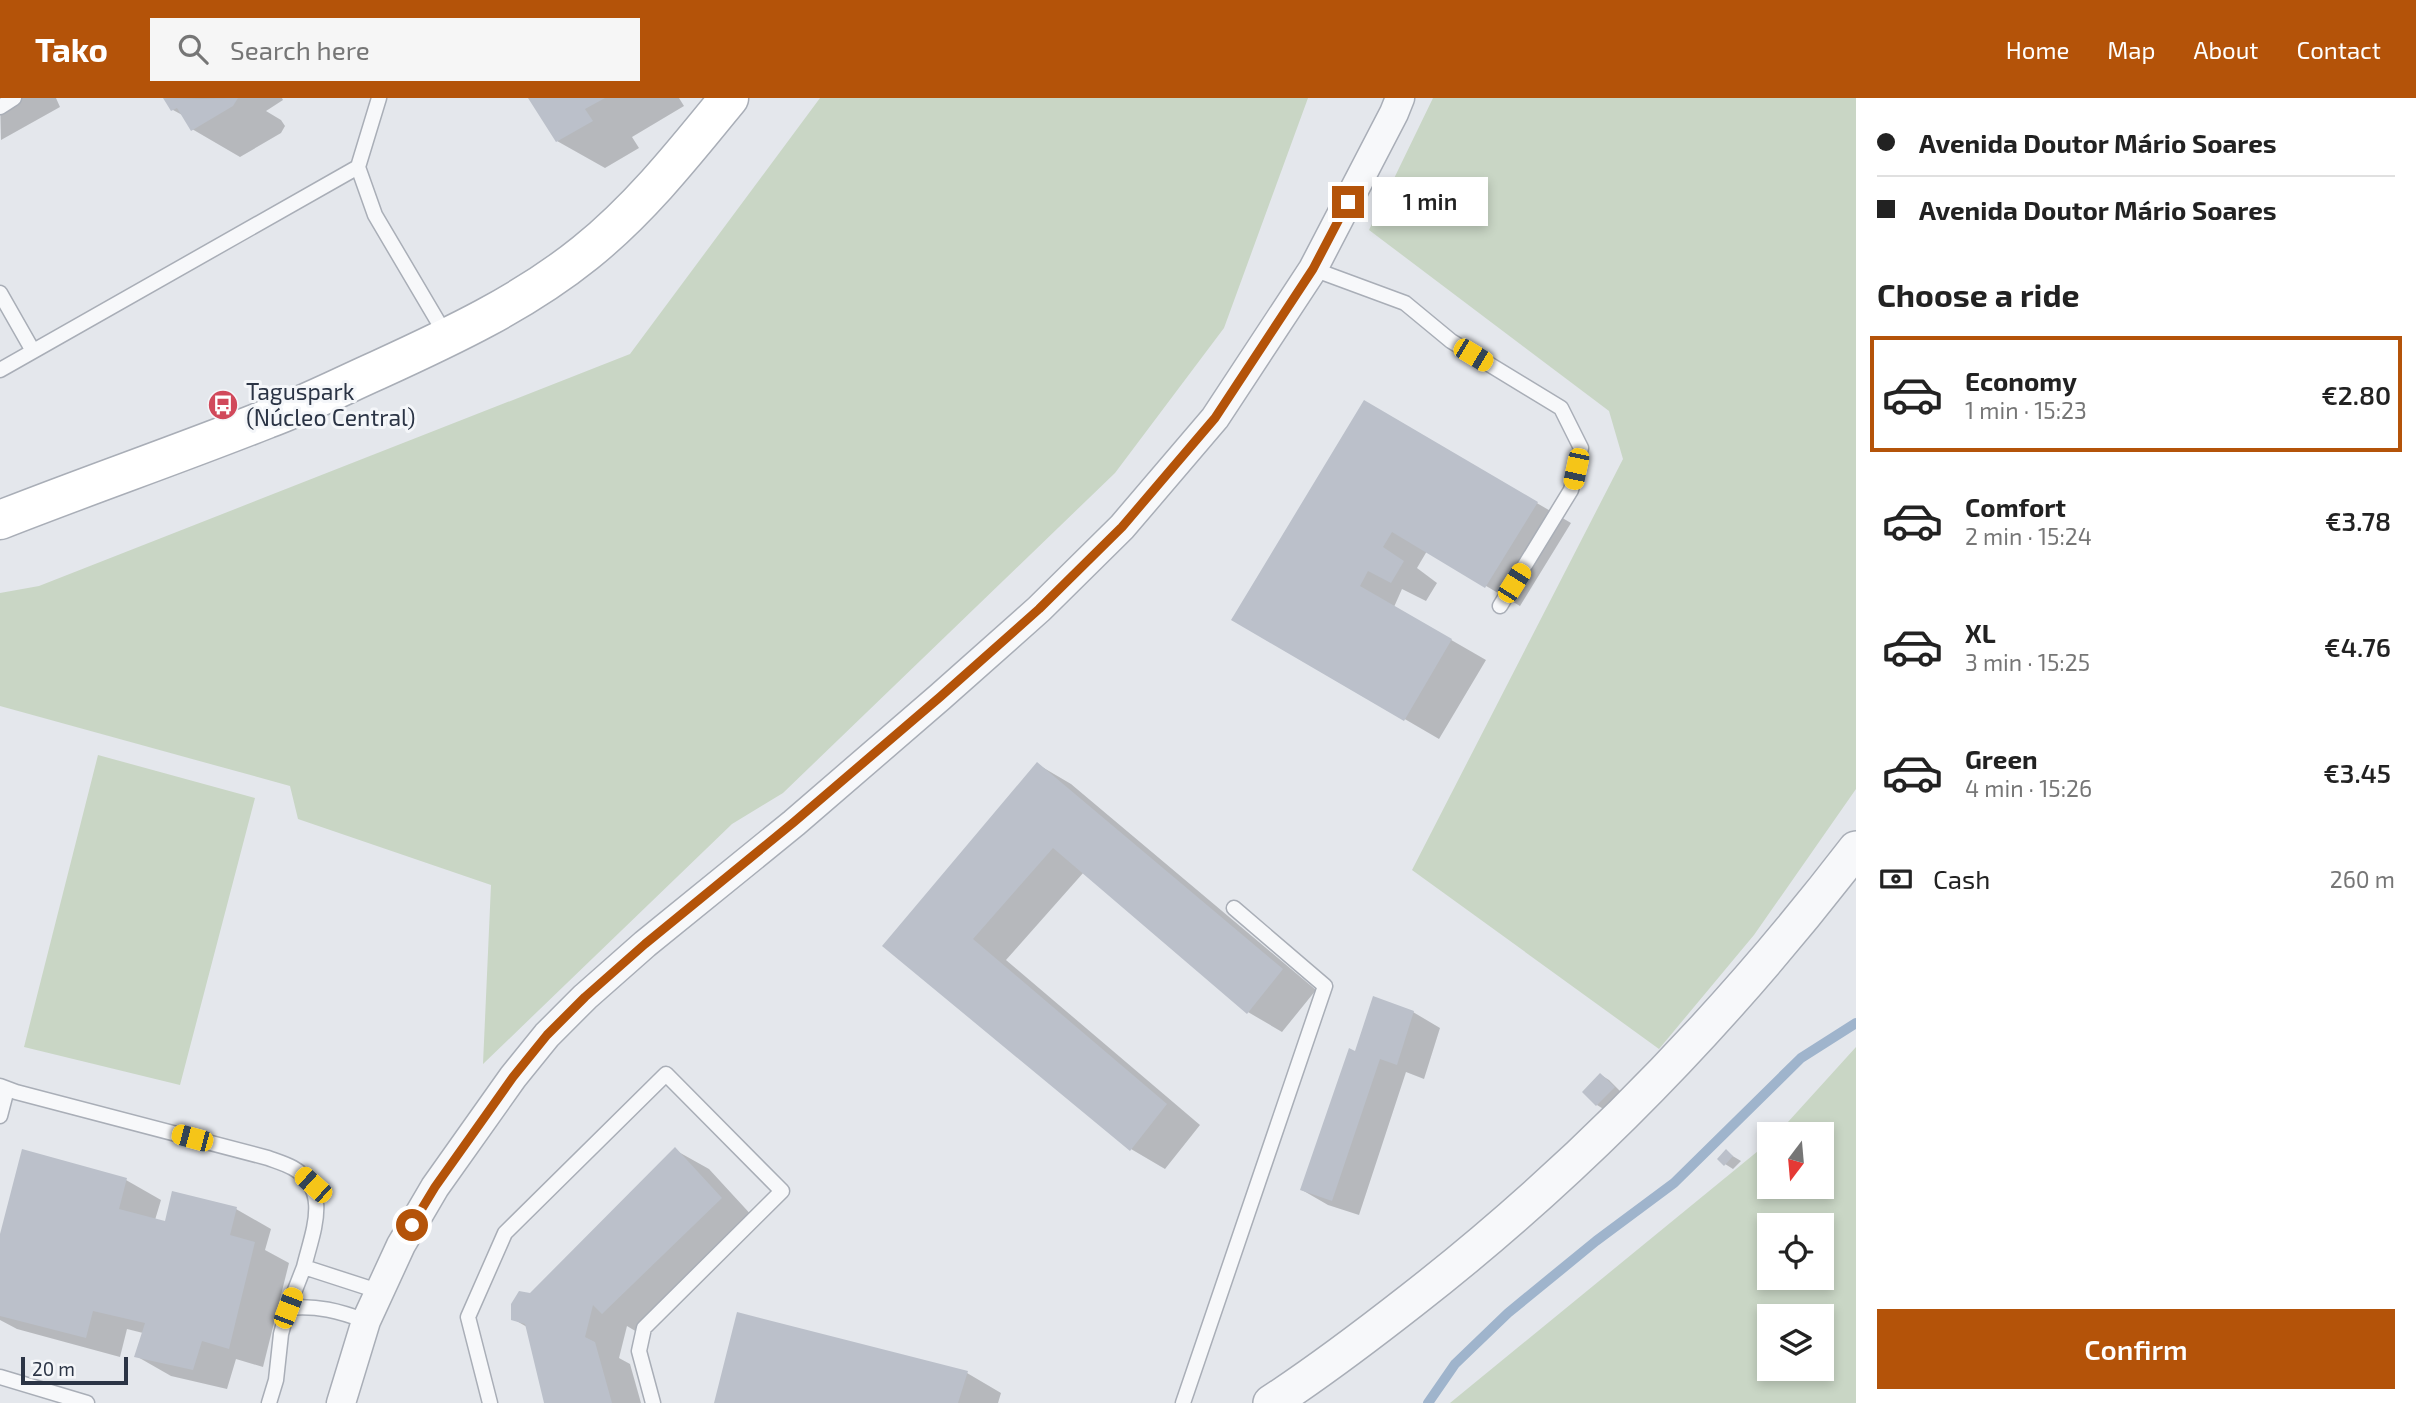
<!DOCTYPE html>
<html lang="en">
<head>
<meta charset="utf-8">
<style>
	body { margin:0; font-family:"Exo 2",sans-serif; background:#f6f6f6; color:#222; height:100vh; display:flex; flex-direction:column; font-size:26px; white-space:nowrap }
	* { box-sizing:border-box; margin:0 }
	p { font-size:23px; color:#767676 }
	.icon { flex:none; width:38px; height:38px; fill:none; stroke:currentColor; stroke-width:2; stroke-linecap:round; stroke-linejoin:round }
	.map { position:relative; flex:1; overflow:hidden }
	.sheet { display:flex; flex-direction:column; background:#fff; width:560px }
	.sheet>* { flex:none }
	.hud { display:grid; align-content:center; height:154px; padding:0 21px; background:#fff }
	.needle { width:46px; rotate:196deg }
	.tools { position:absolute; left:1757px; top:1024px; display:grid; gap:14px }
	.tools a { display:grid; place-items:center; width:77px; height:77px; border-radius:0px; background:#fff; box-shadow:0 4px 10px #0003; font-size:35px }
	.scale { position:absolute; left:21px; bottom:18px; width:107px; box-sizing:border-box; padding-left:7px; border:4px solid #2b3445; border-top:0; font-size:19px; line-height:24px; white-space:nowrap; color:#2b3445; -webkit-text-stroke:5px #f4f6f9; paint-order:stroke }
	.end { position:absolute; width:32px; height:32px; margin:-16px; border:9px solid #b45309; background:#fff; box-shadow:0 0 0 4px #fff }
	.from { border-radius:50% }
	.bubble { position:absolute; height:49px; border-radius:0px; background:#fff; box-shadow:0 4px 10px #0003; font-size:23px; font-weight:600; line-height:49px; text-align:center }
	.car { position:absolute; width:21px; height:42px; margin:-21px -10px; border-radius:9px; box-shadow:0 0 5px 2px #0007; background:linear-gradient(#f5c518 24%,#345 0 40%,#f5c518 0 76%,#345 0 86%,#f5c518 0) }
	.hud b { display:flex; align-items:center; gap:24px; height:66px; font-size:26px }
	.hud b+b { border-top:2px solid #e0e0e0 }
	.hud i { width:18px; height:18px; background:#222 }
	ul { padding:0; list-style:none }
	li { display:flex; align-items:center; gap:21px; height:116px; margin:0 14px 10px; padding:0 7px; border:4px solid transparent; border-radius:0px }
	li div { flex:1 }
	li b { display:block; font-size:26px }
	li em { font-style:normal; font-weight:600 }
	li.active { border-color:#b45309 }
	li>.icon { width:63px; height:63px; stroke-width:1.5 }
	h2 { padding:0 21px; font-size:32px; line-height:84px }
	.pay { display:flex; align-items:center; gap:18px; height:77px; padding:0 21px; font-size:26px }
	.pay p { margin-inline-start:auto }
	.primary-button { display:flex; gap:14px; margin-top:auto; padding:14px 21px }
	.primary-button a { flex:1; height:80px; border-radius:0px; background:#b45309; color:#fff; font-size:28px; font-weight:600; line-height:80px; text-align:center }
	header { display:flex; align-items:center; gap:42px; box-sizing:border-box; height:98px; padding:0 35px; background:#b45309; color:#fff }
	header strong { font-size:33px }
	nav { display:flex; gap:38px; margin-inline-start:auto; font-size:24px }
	.search { width:490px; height:63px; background:#f6f6f6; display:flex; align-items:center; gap:18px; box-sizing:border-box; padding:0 24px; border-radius:0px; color:#767676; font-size:26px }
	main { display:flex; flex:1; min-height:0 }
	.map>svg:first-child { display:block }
	.green { fill:#c9d6c5; fill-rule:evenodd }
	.shadow { fill:#0003 }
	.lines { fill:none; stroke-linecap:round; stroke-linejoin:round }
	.stream { stroke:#9fb4cc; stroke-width:10 }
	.building { fill:#bbc0ca }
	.service-casing { stroke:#a9aeb7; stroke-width:17 }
	.minor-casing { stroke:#a9aeb7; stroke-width:31 }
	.tertiary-casing { stroke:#a9aeb7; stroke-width:38 }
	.secondary-casing { stroke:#a9aeb7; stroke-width:41 }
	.service { stroke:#f7f8fa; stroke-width:14 }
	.minor { stroke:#f7f8fa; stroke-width:28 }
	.tertiary { stroke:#f7f8fa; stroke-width:35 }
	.secondary { stroke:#fff; stroke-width:38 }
	.route { stroke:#b45309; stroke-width:9 }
	.labels { text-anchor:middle; stroke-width:6; stroke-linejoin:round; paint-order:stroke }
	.poi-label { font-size:23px; fill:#2b3445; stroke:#f4f6f9; text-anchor:start }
</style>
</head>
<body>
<header>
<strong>Tako</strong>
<div class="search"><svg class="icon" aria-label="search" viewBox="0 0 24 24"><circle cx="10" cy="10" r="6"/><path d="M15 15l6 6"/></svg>Search here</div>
<nav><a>Home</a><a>Map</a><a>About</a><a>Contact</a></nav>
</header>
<main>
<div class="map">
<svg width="1856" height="1305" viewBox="0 0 1856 1305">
	<rect width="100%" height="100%" fill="#e4e7ec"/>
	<path class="green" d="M820 0H1308L1224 230 1115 375 783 695 732 726 483 966 491 787 298 721 290 688 0 608V495L39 488 630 256Z
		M1433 0H1856V691L1754 837 1659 951 1412 772 1623 361 1609 313 1369 132Z
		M98 657 255 700 180 987 24 949Z
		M1856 949V1305H1450L1769 1044V1088H1822V1036H1777ZM1769 1127H1822V1180H1769ZM1769 1218H1822V1270H1769Z"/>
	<path class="shadow" d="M0 0H56L60 9 1 42Z
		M165 0H282L283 2 266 13 281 22 285 28 281 35 240 59 192 31 184 18 173 12Z
		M530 0H679L684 8 632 39 639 50 605 70 557 43Z
		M1364 304 1571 425 1520 508 1427 453 1417 470 1437 485 1426 503 1402 491 1394 509 1486 562 1439 641 1233 521Z
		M1037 666 1071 686 1316 892 1282 934 1248 914 1084 774 1006 862 1200 1027 1165 1071 1131 1051 884 848Z
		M1413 914 1440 930 1424 981 1406 974 1359 1117 1328 1107 1302 1092 1356 955Z
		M1601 977 1609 982 1622 995 1605 1012 1597 1007Z
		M675 1052 709 1071 755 1121 637 1234 627 1228 619 1260 630 1266 641 1305H546L527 1229 513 1221 530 1197Z
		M1726 1054 1741 1063 1733 1071 1725 1066Z
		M126 1082 161 1102 155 1122 166 1125 236 1111 271 1131 265 1152 289 1165 263 1269 236 1261 227 1291 171 1278 136 1258 143 1235 127 1231 120 1259 17 1231 0 1222V1143Z
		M967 1275 1001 1295 998 1305H716Z"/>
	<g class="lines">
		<path class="stream" d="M1428 1305 1455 1266 1508 1215 1596 1143 1674 1085 1801 960 1856 925"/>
	</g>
	<path class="building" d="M163 0 203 1 238 0 233 8 191 33 177 10 171 13Z
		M528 0H605L585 11 593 23 556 44Z
		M1364 302 1538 404 1485 490 1392 434 1383 449 1404 463 1391 485 1368 473 1360 488 1452 541 1404 623 1231 522Z
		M1037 664 1283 871 1247 916 1053 750 973 841 1167 1006 1130 1053 882 848Z
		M1373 898 1414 913 1397 967 1380 961 1332 1103 1300 1092 1349 950 1355 953Z
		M1600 975 1615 989 1596 1008 1582 994Z
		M675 1049 722 1100 602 1216 593 1207 585 1239 595 1244 612 1305H544L525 1226 511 1222V1206L519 1193 530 1195Z
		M22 1051 127 1080 119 1111 165 1123 172 1093 237 1109 230 1137 255 1144 229 1251 202 1243 193 1272 134 1259 145 1225 93 1213 86 1240 0 1218V1136Z
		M1726 1051 1733 1058 1724 1068 1717 1061Z
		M737 1214 968 1273 958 1305H714Z"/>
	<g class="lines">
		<g class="service-casing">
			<path id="service" d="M379 0 358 69 375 117 447 239
				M0 9 14 0
				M1313 171 1405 205 1451 243 1561 310 1581 350 1571 392 1500 508
				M0 195 33 253
				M0 272 358 69
				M0 988 16 994 268 1060C276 1063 286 1066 293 1070 332 1092 312 1135 304 1169L378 1193
				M0 1018 7 991
				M288 1210 304 1169
				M0 1279 87 1305
				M269 1305 276 1282 281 1236 288 1210C317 1207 339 1213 366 1223
				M490 1305 468 1219 505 1135 666 976 782 1093 644 1230 639 1253 653 1305
				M1183 1305 1325 888 1234 810"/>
		</g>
		<g class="minor-casing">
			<path id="minor" d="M341 1305 366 1223 401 1147 435 1089 513 979 547 937 585 899 645 846 794 725 940 599 1039 511 1122 429 1215 320 1313 171 1394 15 1400 0"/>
		</g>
		<g class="tertiary-casing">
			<path id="tertiary" d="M1271 1305C1320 1273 1366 1238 1412 1202 1579 1072 1727 919 1856 751"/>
		</g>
		<g class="secondary-casing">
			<path id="secondary" d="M0 422C89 387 179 356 267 321 305 307 342 288 378 272 450 239 523 205 585 155 640 111 685 54 729 0"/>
		</g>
		<use href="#service" class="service"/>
		<use href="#minor" class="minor"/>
		<use href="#tertiary" class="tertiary"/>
		<use href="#secondary" class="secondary"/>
	</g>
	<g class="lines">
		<path class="route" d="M412 1127 435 1089 513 979 547 937 585 899 645 846 794 724 940 599 1039 511 1122 429 1215 320 1313 171 1348 104"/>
	</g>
	<defs>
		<g id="bus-disc" transform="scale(1.575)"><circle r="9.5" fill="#d1495b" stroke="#f4f6f9"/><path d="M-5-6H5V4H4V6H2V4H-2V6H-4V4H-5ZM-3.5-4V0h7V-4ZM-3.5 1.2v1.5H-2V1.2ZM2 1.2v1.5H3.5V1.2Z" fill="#fff"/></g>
	</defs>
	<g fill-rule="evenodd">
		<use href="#bus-disc" x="223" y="307"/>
	</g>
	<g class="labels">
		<g class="poi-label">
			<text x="246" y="302">Taguspark<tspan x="246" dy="26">(Núcleo Central)</tspan></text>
		</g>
	</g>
</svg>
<div class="tools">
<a><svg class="needle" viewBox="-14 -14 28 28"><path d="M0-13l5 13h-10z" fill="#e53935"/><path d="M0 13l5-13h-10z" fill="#767676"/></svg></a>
<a><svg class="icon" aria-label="locate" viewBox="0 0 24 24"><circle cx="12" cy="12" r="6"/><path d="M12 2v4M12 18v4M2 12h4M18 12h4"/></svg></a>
<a><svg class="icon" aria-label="layers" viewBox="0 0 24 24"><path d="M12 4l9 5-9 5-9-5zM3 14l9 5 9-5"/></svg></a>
</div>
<div class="scale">20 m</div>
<i class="end from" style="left:412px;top:1127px"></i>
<i class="end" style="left:1348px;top:104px"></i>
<div class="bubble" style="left:1372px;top:79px;width:116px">1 min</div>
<i class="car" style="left:1473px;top:257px;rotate:121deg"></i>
<i class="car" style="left:1576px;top:371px;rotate:192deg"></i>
<i class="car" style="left:1514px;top:485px;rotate:32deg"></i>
<i class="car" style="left:192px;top:1040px;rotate:285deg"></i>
<i class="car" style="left:313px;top:1087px;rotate:312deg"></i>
<i class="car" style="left:288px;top:1210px;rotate:21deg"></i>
</div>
<section class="sheet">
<div class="hud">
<b><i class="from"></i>Avenida Doutor Mário Soares</b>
<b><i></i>Avenida Doutor Mário Soares</b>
</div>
<h2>Choose a ride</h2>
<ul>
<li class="active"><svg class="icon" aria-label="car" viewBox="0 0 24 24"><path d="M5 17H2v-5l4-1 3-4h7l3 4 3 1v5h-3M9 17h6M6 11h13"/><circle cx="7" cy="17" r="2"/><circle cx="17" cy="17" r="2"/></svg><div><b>Economy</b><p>1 min · 15:23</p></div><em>€2.80</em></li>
<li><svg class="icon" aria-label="car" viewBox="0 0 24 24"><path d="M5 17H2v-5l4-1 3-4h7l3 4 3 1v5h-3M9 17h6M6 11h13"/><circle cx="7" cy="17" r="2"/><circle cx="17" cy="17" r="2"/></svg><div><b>Comfort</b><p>2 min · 15:24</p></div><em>€3.78</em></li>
<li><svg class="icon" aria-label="car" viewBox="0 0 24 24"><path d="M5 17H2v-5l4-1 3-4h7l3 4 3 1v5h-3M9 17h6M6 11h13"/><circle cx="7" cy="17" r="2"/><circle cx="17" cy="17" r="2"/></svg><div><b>XL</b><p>3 min · 15:25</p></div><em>€4.76</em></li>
<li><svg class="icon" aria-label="car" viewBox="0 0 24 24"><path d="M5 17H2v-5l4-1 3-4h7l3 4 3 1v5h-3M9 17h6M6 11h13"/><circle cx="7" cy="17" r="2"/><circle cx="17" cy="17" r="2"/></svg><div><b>Green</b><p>4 min · 15:26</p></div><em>€3.45</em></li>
</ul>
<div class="pay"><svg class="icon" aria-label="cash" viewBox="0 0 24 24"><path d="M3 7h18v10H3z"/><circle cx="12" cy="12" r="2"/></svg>Cash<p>260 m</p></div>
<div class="primary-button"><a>Confirm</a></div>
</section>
</main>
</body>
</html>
